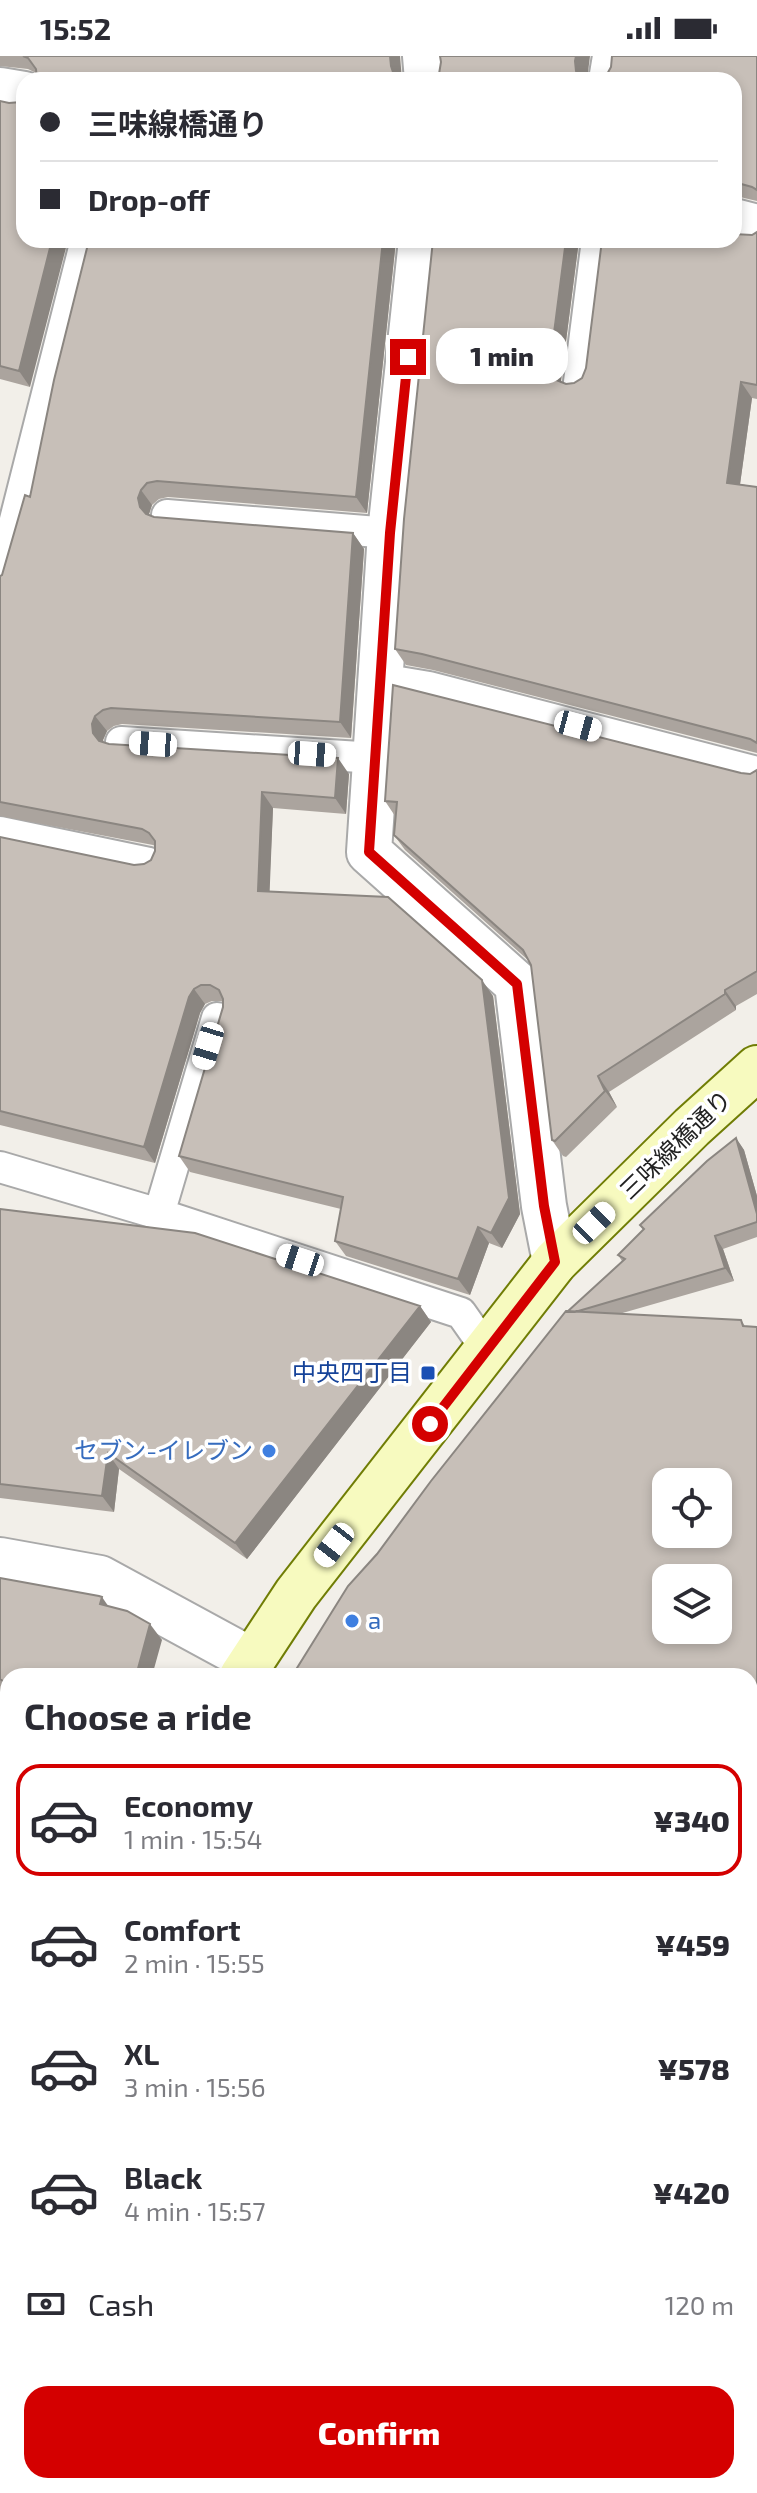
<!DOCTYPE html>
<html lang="en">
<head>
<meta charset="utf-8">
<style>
	body { margin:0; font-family:"Exo 2","Noto Sans JP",sans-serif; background:#f2f2f3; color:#2b2b33; height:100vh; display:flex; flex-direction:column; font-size:30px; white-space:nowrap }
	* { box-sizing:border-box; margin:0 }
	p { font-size:26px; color:#7c7c81 }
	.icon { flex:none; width:44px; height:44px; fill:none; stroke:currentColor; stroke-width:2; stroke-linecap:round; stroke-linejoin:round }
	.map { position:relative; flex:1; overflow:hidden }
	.drawer { position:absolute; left:0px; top:1612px; width:758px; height:826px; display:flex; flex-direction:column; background:#fff; border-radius:24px 24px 0 0; box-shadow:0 4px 12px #0003 }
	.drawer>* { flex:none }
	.hud { position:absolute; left:16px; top:16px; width:726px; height:176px; border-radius:24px; box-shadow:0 4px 12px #0003; display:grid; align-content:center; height:176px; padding:0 24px; background:#fff }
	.fabs { position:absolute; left:652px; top:1412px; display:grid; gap:16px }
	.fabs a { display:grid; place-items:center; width:80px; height:80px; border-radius:16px; background:#fff; box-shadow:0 4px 12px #0003; font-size:40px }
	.end { position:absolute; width:36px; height:36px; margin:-18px; border:10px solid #d40000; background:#fff; box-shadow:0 0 0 4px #fff }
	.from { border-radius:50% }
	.bubble { position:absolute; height:56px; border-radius:24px; background:#fff; box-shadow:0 4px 12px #0003; font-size:26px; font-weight:800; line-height:56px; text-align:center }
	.car { position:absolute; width:24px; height:48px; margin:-24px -12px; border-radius:10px; box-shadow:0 0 6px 2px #0007; background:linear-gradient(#fff 24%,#345 0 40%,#fff 0 76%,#345 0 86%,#fff 0) }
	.hud b { display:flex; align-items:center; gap:28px; height:76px; font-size:30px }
	.hud b+b { border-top:2px solid #e1e1e2 }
	.hud i { width:20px; height:20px; background:#2b2b33 }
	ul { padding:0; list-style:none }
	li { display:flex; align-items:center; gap:24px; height:112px; margin:0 16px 12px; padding:0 8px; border:4px solid transparent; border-radius:24px }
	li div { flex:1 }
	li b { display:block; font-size:30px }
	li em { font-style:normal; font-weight:800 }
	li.on { border-color:#d40000 }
	li>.icon { width:72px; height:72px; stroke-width:1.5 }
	h2 { padding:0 24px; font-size:36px; line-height:96px }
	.pay { display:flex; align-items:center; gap:20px; height:88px; padding:0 24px; font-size:30px }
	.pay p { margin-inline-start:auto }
	.primary-button { display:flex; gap:16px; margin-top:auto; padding:16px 24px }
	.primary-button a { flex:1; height:92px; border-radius:24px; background:#d40000; color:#fff; font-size:32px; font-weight:800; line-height:92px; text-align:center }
	.status { display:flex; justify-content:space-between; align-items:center; height:56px; padding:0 40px; background:#fff; direction:ltr }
	.status svg { height:22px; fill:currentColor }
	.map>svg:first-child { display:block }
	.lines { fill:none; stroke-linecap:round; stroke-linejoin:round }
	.lane-casing { stroke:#a9a9a9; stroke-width:34 }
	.street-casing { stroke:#a9a9a9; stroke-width:48 }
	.secondary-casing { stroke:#707d05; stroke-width:48 }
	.lane { stroke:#fff; stroke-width:30 }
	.street { stroke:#fff; stroke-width:44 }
	.secondary { stroke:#f7fabf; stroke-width:44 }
	.wall { fill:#aba49e }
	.shaded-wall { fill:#8b8681 }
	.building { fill:#c7bfb8; stroke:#8b8681; stroke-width:2; fill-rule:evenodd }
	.route { stroke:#d40000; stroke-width:10 }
	.transit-dot { fill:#1a4fb4; stroke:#fff; stroke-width:3 }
	.shop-dot { fill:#3f7fe0; stroke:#fff; stroke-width:3 }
	.labels { text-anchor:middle; stroke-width:7; stroke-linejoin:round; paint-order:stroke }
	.street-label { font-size:24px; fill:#222; stroke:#fff }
	.transit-label { font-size:24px; fill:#164399; stroke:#fff; text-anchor:end }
	.shop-label { font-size:24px; fill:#366cbe; stroke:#fff; text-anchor:end }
</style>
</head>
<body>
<div class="status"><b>15:52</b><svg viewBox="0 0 49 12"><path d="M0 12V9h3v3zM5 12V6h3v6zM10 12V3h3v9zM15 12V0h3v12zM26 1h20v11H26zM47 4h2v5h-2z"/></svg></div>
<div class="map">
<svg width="757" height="2437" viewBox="0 0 757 2437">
	<rect width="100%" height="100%" fill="#f2efe9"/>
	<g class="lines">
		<g class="lane-casing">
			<path id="lane" d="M604 24 608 0
				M579 326 597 184
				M167 459 390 477
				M0 523 86 184
				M381 623 429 631 757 716
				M121 686 376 702
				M0 776 149 807
				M0 1111 159 1158 461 1257 487 1294
				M159 1158 217 962
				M0 1655 8 1657
				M750 1966 757 1965
				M0 2350H8
				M630 2430 631 2437"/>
		</g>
		<g class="street-casing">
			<path id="street" d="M425 0 427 24
				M0 34 24 38
				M734 165 757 171
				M421 184 390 477 369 796 517 928 544 1150 555 1206
				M0 1504 100 1522 251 1604
				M750 1683 757 1682"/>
		</g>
		<g class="secondary-casing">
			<path id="secondary" d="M242 1620 296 1538 555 1206 692 1071 757 1012
				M139 2437 140 2430"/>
		</g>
		<use href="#lane" class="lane"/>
		<use href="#street" class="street"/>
		<use href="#secondary" class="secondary"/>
	</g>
	<path class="wall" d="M0 0H400V2L36 17 28 13 0 10Z
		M757 0V145L740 141H734V24L606 20 611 11Z
		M0 45 30 331 0 323Z
		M757 176V343L752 342 740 428 757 431V697L433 614 406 609 395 593 433 184H579L561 324V326L566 328 574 327 582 322 740 179H752Z
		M396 184 367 457 168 441 159 443 152 449 149 458 154 461 353 477 364 493 351 682 122 668 114 670 107 675 103 684 104 686 109 688 349 718 346 758 273 752 269 836 493 940 520 1158 502 1192 489 1187 470 1239 346 1200 335 1185 341 1153 190 1116 179 1100 223 951V946L221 945H212L205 948 200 957 155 1107 0 1069V781L134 809 144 808 151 804 155 795V790L153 789 0 760V520L2 519 30 441Z
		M757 714V938L736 950V954L609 1036 617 1051 566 1101 563 1100 552 1084 531 909 529 905 405 794 394 779 395 760 385 745 750 718Z
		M736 1082 744 1094 757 1140V1181L723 1193 734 1225 619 1258 741 1264 745 1270 757 1271V1658L750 1659V1620L377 1498 567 1256 622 1205 618 1199 643 1174 640 1169Z
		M0 1153 420 1250 431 1266 247 1503 119 1413 114 1456 0 1442Z
		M0 1522 108 1550 162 1584 8 1620V1639L0 1638Z
		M8 1655V2093L0 2092V1658Z
		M757 1687V1888L750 1889V1689Z
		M757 1974V2189H750V1975Z
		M8 2107V2332L0 2333V2111L5 2110Z
		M757 2204V2355H750V2206Z"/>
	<path class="shaded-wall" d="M390 0H400L402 24H397L395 22 391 10Z
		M576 0H590L587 24H583L576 15 575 5Z
		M52 184H68L30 331 19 315Z
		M383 184H396L367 457 356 441Z
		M566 184H579L561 324 562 332 551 316 550 308Z
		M741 326 752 342 738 443 727 427Z
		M141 434 152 449 149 458 151 467 140 451 138 442Z
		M353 477 364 493 351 682 340 666Z
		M95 660 107 675 103 684 105 693 93 677 92 668Z
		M338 702 349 718 346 758 335 742Z
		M262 736 273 752 269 851 258 835Z
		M482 924 493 940 520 1158 502 1192 491 1177Z
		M194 933 205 948 200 957 155 1107 144 1091 189 941Z
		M725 934 736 950V954L725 938Z
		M598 1020 609 1036 617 1051 605 1035Z
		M736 1082 744 1094 757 1140V1158Z
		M478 1171 489 1187 470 1239 458 1223Z
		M715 1180 723 1193 734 1225 725 1212Z
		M420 1250 431 1266 247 1503 235 1487Z
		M108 1397 119 1413 114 1456 102 1440Z
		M102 1541 113 1557 100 1548Z
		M150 1568 162 1584 152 1620H136Z
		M81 2430H92V2437H81Z
		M499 2430H510V2437H499Z"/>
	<path class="building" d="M23 0H390L391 10 395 22 398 24H37L36 13 28 2Z
		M440 0H576L575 5 576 15 582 22 586 24H434L439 18 441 6Z
		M612 0H757V134L752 131 734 126V24H600L606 20 611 11Z
		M24 44V184H52L19 315 0 310V45L9 47 21 46Z
		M757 176V329L741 326 727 427 757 431V687L750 683 422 598 395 593 404 463 433 184H566L550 308 551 316 556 324 566 328 574 327 582 322 586 312 602 184H734V178L752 179Z
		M89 184H383L356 441 157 425 147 427 141 434 138 442 140 451 146 458 154 461 353 477 340 666 111 652 103 654 95 660 92 668 93 677 99 685 109 688 338 702 335 742 262 736 258 835 388 841 482 924 509 1142 491 1177 478 1171 458 1223 335 1185 343 1141 179 1100 223 951V943L219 934 210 929H201L194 933 189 941 144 1091 0 1055V781L134 809 144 808 151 804 155 795V785L149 777 142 773 0 746V520L2 519 25 439 30 441 54 324Z
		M393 629 741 717 750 718 757 714V915L725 934V938L598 1020 605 1035 555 1085 552 1084 531 909 523 894 394 779 397 746 385 745Z
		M736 1082 757 1158V1166L715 1180 725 1212 575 1256H567L625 1203 618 1199 644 1173 640 1169 707 1105Z
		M0 1153 195 1177 420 1250 235 1487 108 1397 102 1440 0 1428Z
		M566 1255 741 1264 743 1270 757 1271V1644L750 1642V1620H292L348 1530 377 1498 431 1425ZM666 1426H718V1478H666ZM666 1522H718V1574H666Z
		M0 1522 99 1540 102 1541 100 1548 127 1555 150 1568 136 1620H8V1628L0 1623Z
		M8 1655V2081L5 2078H0V1658Z
		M757 1687V1872H750V1689Z
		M757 1974V2177L750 2173V1975Z
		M8 2107V2320L0 2317V2111L5 2110Z
		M757 2204V2343L750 2339V2206Z
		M8 2348V2430H81V2437H0V2351Z
		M757 2370V2437H658V2430H750V2373Z
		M215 2430H499V2437H215Z"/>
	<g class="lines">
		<path class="route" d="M408 301 390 477 369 796 517 928 544 1150 555 1206 430 1368"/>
	</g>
	<rect class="transit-dot" x="420" y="1309" width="16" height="16" rx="4"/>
	<g class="shop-dot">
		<circle cx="269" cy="1395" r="8"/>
		<circle cx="352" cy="1565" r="8"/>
	</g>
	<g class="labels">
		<g class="street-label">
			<text transform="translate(676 1089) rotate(-44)" y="8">三味線橋通り</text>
		</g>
		<g class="transit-label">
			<text x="412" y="1325">中央四丁目</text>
		</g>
		<g class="shop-label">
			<text x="253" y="1403">セブン-イレブン</text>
			<text x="368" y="1573" text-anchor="start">a</text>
		</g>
	</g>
</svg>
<div class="fabs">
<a><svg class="icon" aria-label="locate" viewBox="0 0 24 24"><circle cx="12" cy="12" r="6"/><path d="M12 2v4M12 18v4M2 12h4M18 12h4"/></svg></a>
<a><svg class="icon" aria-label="layers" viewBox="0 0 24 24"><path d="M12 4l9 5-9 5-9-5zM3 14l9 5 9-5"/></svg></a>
</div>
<i class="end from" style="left:430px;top:1368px"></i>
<i class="end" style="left:408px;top:301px"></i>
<div class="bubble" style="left:436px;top:272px;width:132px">1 min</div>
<i class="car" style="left:578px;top:670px;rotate:105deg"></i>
<i class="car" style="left:153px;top:688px;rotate:274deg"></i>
<i class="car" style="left:312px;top:698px;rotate:94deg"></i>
<i class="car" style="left:208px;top:990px;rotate:197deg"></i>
<i class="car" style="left:594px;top:1167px;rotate:46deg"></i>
<i class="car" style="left:300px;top:1204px;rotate:288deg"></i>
<i class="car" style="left:334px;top:1489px;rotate:218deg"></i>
<div class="hud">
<b><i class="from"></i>三味線橋通り</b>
<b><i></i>Drop-off</b>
</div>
<section class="drawer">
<h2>Choose a ride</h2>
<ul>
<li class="on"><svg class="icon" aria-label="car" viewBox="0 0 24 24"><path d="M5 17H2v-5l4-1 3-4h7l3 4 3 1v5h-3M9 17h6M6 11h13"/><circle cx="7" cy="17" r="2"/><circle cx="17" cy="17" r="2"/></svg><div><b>Economy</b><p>1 min · 15:54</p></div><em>¥340</em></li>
<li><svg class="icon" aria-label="car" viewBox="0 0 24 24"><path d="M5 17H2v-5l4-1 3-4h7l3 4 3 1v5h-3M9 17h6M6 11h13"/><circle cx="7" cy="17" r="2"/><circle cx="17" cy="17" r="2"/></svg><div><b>Comfort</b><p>2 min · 15:55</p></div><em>¥459</em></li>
<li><svg class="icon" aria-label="car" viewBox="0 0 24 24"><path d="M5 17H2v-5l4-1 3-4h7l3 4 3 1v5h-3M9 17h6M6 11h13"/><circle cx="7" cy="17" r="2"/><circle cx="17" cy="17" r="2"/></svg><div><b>XL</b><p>3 min · 15:56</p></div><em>¥578</em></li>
<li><svg class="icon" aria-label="car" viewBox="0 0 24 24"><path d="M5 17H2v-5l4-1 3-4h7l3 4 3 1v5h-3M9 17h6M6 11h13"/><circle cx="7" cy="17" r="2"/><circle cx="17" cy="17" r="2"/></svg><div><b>Black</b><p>4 min · 15:57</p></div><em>¥420</em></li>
</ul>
<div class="pay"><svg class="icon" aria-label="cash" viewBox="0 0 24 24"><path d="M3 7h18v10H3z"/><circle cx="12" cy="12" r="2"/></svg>Cash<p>120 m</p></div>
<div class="primary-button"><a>Confirm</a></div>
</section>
</div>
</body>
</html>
